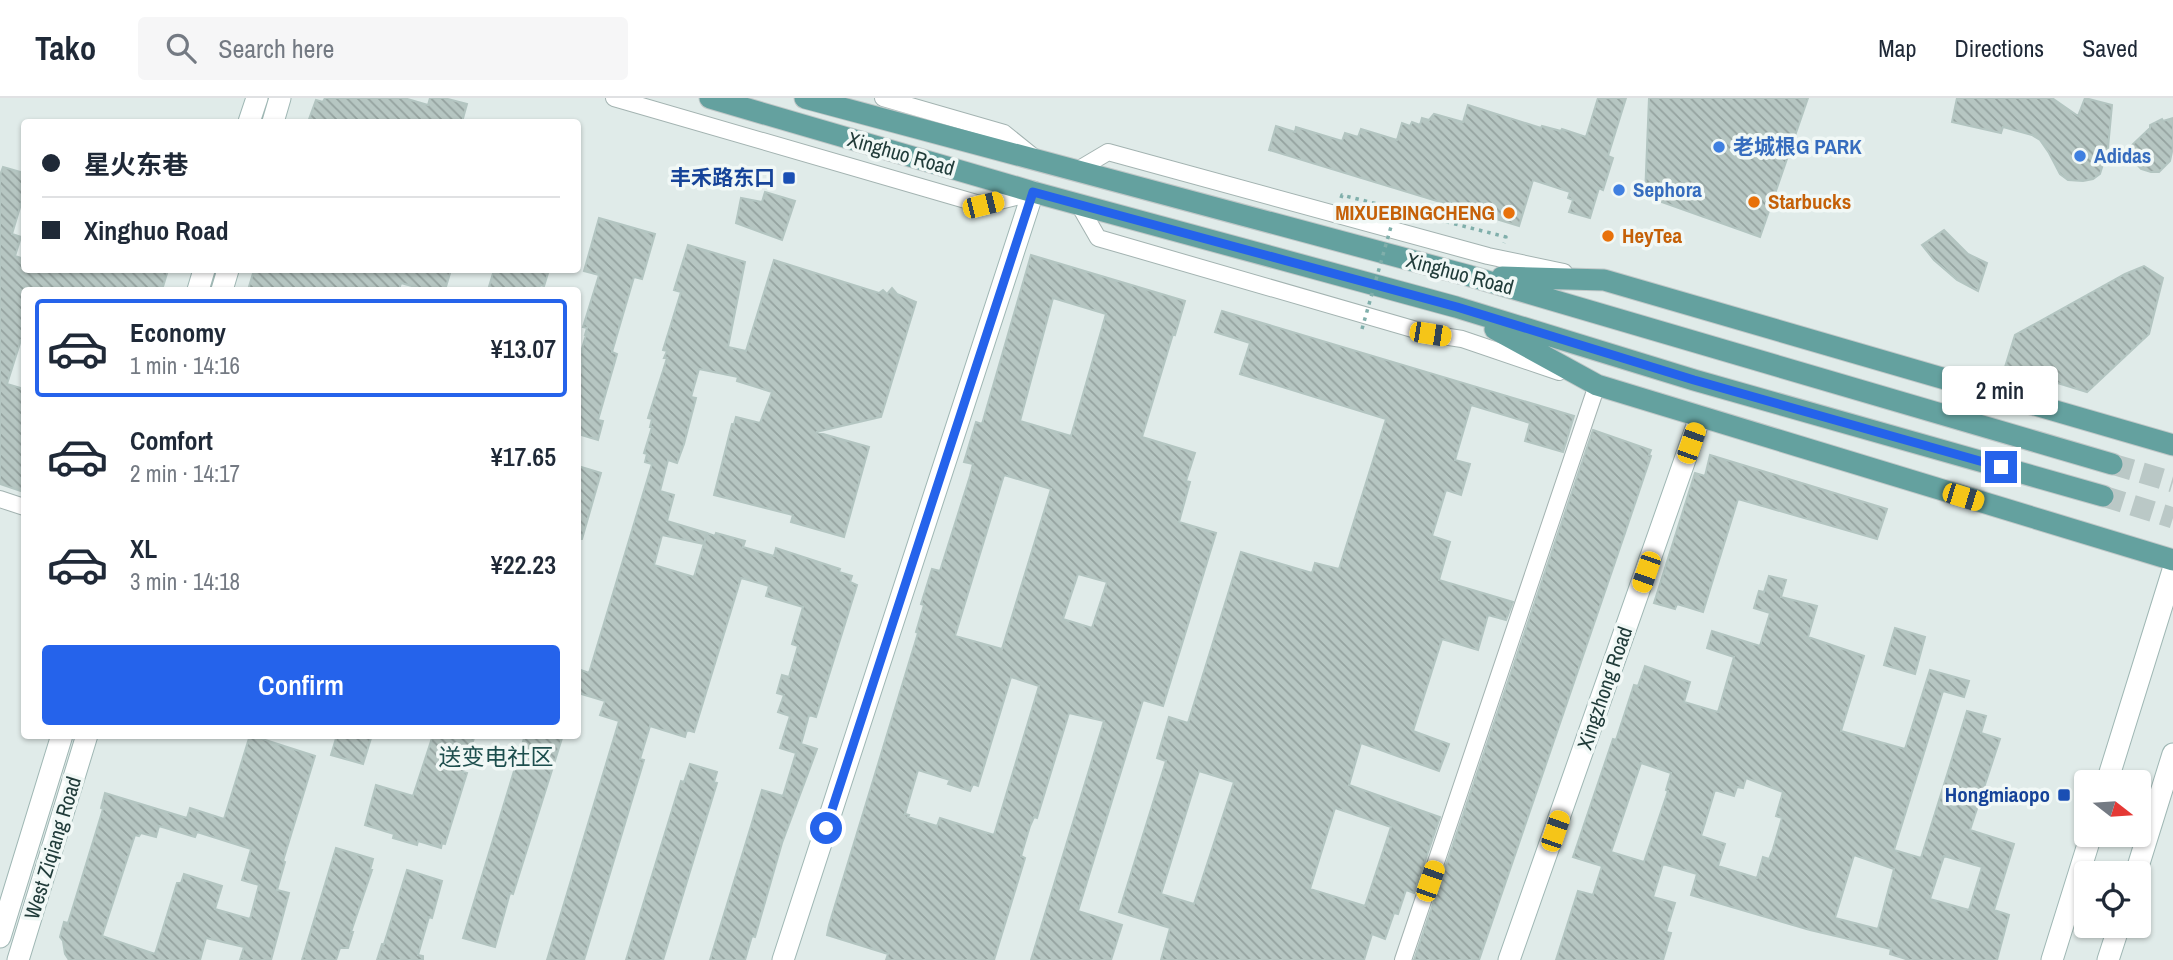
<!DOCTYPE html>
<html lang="en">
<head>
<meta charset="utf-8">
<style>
	body { margin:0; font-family:"Archivo Narrow","Noto Sans SC",sans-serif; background:#f6f6f7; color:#1f2937; height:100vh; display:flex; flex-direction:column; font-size:26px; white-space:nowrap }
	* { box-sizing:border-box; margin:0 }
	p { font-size:23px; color:#747a83 }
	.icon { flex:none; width:38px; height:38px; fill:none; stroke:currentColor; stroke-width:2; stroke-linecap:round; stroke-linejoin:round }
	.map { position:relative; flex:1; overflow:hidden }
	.side { position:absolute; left:21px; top:189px; width:560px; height:452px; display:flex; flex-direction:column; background:#fff; border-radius:7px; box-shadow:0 2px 5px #0004 }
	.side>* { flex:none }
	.banner { position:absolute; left:21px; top:21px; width:560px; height:154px; border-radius:7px; box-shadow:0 2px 5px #0004; display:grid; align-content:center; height:154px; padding:0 21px; background:#fff }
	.needle { width:46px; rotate:107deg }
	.tools { position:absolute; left:2074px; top:672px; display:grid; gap:14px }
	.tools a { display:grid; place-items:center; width:77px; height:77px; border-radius:7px; background:#fff; box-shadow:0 2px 5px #0004; font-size:35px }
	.end { position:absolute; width:32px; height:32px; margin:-16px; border:9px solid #2563eb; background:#fff; box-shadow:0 0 0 4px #fff }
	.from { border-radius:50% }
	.bubble { position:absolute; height:49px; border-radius:7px; background:#fff; box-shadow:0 2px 5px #0004; font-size:23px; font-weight:600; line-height:49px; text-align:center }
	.car { position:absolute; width:21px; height:42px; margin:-21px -10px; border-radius:9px; box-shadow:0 0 5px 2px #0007; background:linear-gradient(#f5c518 24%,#345 0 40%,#f5c518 0 76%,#345 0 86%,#f5c518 0) }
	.banner b { display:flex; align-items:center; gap:24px; height:66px; font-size:26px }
	.banner b+b { border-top:2px solid #e0e1e3 }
	.banner i { width:18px; height:18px; background:#1f2937 }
	ul { padding:12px 0 0; list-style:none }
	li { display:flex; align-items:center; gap:21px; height:98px; margin:0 14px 10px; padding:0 7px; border:4px solid transparent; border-radius:7px }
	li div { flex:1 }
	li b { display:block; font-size:26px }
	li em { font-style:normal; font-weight:600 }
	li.active { border-color:#2563eb }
	li>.icon { width:63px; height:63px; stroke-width:1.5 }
	.action { display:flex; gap:14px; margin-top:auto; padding:14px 21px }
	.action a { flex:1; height:80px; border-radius:7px; background:#2563eb; color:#fff; font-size:28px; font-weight:600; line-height:80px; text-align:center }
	header { display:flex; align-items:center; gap:42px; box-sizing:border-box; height:98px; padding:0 35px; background:#fff; border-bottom:2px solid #e0e1e3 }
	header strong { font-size:33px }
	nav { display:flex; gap:38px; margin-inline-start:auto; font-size:24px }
	.search { width:490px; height:63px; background:#f6f6f7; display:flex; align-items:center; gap:18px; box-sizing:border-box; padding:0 24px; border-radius:7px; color:#747a83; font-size:26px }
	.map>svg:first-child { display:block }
	.building { fill:url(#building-back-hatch); stroke:#b3c5c1; stroke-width:2; fill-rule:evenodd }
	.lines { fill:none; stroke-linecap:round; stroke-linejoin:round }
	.primary-tunnel { stroke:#bac8c6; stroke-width:21; stroke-dasharray:21 10; stroke-linecap:butt }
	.street-casing { stroke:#a3b3b1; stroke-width:18 }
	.secondary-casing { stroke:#9fb7b4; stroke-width:23 }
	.primary-casing { stroke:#c1c8c8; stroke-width:23 }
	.path { stroke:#80afab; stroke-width:3.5; stroke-dasharray:3.5 5; stroke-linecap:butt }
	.street { stroke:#fff; stroke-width:16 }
	.secondary { stroke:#fff; stroke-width:21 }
	.primary { stroke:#64a19f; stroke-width:21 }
	.path-bridge { stroke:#80afab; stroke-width:3.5; stroke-dasharray:3.5 5; stroke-linecap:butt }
	.route { stroke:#2563eb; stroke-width:9 }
	.shop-dot { fill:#3f7fe0; stroke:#f1f8f6; stroke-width:2.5 }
	.transit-dot { fill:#1a4fb4; stroke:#f1f8f6; stroke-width:2.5 }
	.food-dot { fill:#e8710a; stroke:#f1f8f6; stroke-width:2.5 }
	.labels { text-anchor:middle; stroke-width:7; stroke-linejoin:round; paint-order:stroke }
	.shop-label { font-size:21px; font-weight:bold; fill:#366cbe; stroke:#f1f8f6; text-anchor:start }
	.street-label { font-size:21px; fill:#213c3a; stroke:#f1f8f6 }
	.transit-label { font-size:21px; font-weight:bold; fill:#164399; stroke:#f1f8f6; text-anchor:end }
	.food-label { font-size:21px; font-weight:bold; fill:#c56008; stroke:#f1f8f6; text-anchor:start }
	.neighbourhood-label { font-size:23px; fill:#1d4e4d; stroke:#f1f8f6 }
</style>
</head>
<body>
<header>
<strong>Tako</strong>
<div class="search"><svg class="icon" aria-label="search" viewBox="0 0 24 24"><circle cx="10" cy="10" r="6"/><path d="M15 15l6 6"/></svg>Search here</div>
<nav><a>Map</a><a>Directions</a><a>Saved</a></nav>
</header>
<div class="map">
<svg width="2173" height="862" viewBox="0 0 2173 862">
	<defs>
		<pattern id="building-back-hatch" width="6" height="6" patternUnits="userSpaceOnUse" patternTransform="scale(1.75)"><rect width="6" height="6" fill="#b6c6c2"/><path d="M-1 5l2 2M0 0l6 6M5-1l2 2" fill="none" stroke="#94a29f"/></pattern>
	</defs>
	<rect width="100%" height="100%" fill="#e0ebe9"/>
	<path class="building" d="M325 0H404L428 7 430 0H444L467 6 462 24H308L316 2 323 4Z
		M1598 0H1626L1608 58 1613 60 1603 92 1599 90 1590 120 1569 114 1573 102 1568 100 1570 94 1533 82 1519 128 1269 52 1276 28 1295 34 1296 29 1342 43 1345 35 1358 39 1361 31 1397 42 1402 25 1410 28 1412 24 1420 27 1422 20 1429 22 1434 16 1463 24 1468 7 1541 30 1542 28 1561 33 1562 31 1586 39Z
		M1649 0H1808L1760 139 1645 98Z
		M1957 0H2052L2078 18 2085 0 2112 7 2108 50 2100 76 2093 81 2083 83 2068 82 2060 76 2049 55 2040 42 2032 37 2003 29 2001 35 1952 24Z
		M2173 20V49L2170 63 2159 74H2151L2141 71 2135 64 2131 48 2150 30V27L2162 21 2163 23Z
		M3 69 24 75V96L12 136 21 139 15 158 24 161V172H168L162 192H24V243L21 242 7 286 24 291V394L0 386V77Z
		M765 94 795 103 782 142 736 125 741 100 762 104Z
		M599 120 655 136 642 181 634 179 612 254 617 256 598 322 603 323 598 342 578 336V279L582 265 578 264 586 237H585L587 230 583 229 599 177 584 173Z
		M1944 132 1968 156 1987 165 1978 193 1957 182 1934 162 1922 147Z
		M688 147 745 164 728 249 746 253 774 162 879 195 883 192 887 196 892 190 897 196 916 204 881 319 816 334 869 349 844 439 791 424 793 417 714 397 732 326H734L736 319 760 325 772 294 737 283 738 279 699 271 691 299 696 300 684 346 677 365 668 362 660 393 674 397 667 423 707 435 704 446 662 437 654 467 694 479 707 435 715 438 716 435 745 443 743 449 774 458 776 450 840 471 839 474 852 478 850 484 857 487 816 619 809 617 801 646 817 651 782 745 755 839 752 838 745 862H710L762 692 783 698 796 655 780 650 790 618 778 614 784 597 777 595 782 577 789 579 798 548 792 546 803 509 766 498 769 488 741 480 694 634 687 632 685 639 650 628 640 661 644 662 584 862H547L619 623 600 617 605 603 578 595V571L589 575 652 366 645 364 647 356 644 355 652 329H650L652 321 648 320 667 260H664L667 253 663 252 681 194 674 192Z
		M1031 157 1185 203 1175 237 1173 236 1142 339 1195 355 1186 383 1190 384 1179 424 1216 435 1163 608 1143 602 1078 813 1122 827 1111 862H1031L1104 623 1069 615 1037 720 1034 719 1030 728 1021 758 1025 760 994 862H886L888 856 827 837 829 827 918 535 916 534 924 507 921 506 932 471 940 473 970 378 973 366 964 364 976 324 982 326ZM1053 200 1106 216 1071 338 1020 323ZM1004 377 1051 391 1002 551 955 538ZM1078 476 1107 484 1092 530 1063 521ZM1011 579 1039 588 994 737 940 720 937 728 908 719 909 717 905 716 918 672 950 682 948 686 970 693 973 686 978 688Z
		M2144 168 2163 180 2149 236 2087 294 2005 269 2015 237 2125 176Z
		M254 172H451L445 192H426L401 185 399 192H248Z
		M494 172H549L544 188 540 187 539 192H488Z
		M1222 213 1574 318 1563 354 1525 343 1530 325 1471 307 1455 362 1470 366 1461 397 1446 392 1432 438 1450 444 1439 482 1513 504 1506 522 1488 517 1478 552 1442 541 1413 633 1449 646 1439 673 1361 645 1349 687 1440 719 1414 795 1406 792 1398 816 1394 815 1385 841 1372 836 1364 862H1161L1170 830 1119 814 1166 663 1157 660 1169 619 1188 625 1241 454 1312 475 1315 465 1339 471 1386 321 1240 276 1250 245 1215 234ZM1199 673 1234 684 1194 806 1161 796ZM1335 710 1391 729 1365 808 1310 791Z
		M1593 332 1651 352 1649 357 1651 358 1625 435 1479 862H1414Z
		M1710 357 1887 411 1877 441 1738 401 1703 514 1677 506 1675 511 1654 505 1695 375 1705 378Z
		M578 368 601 375 582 441H578Z
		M1769 478 1786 482 1781 499 1817 508 1808 539 1864 558 1841 633 1905 651 1930 572 1969 583 1964 599 1943 593 1894 752 1921 760 1967 613 1986 618 1981 635 2000 641 1970 732 2014 746 1994 812 2009 817 1997 862H1909L1890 856 1891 851 1810 832 1691 797 1697 776 1663 766 1653 799 1675 805 1666 834 1671 835 1663 862H1556L1578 793 1593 797 1602 768 1573 759 1613 641 1616 642 1634 587 1638 588 1645 568 1690 584 1684 604 1718 614 1734 559 1707 550 1712 533 1760 548 1770 515 1754 510 1759 493 1764 494ZM1641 665 1671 675 1666 692 1668 693 1644 764 1611 754ZM1746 680 1783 694 1776 718 1782 720 1773 751 1769 761 1763 759 1757 780 1718 768 1725 746 1701 738 1715 692 1734 698 1737 689 1743 690ZM1854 757 1894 771 1878 831 1835 820ZM1944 758 1982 769 1969 812 1930 801Z
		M1895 530 1925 539 1915 576 1884 567Z
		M250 637 315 658 283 763 285 764 277 792 289 795 271 862H240L244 849 206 840 200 862H69L65 856 63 843 60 839 64 824 68 825 103 711 101 710 105 695 187 720 190 710 224 721ZM159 728 195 739 197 734 251 751 242 782 259 787 250 821 215 811 222 788 184 776 181 785H177L155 856 102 838 135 737 139 738 141 735 156 739Z
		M337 637H372L363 666 331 657Z
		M433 637H463L474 640 463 674 467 675 445 746 442 745 441 750 418 743 417 747 393 740 394 736 365 727 376 687 413 698Z
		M525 637H563L513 796 510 795 495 849 463 840Z
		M690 666 717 674 714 684 717 685 663 862H626L681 683 684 684Z
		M336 750 373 761 370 772H372L351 834H353L348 850H340L336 862H302Z
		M407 772 442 783 432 820 429 819 418 857 423 858V862H377L382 846H384Z"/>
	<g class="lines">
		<path class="primary-tunnel" d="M2112 366 2173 384
			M2103 398 2173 420"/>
		<g class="street-casing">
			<path id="street" d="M614 0 983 107 1032 95
				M883 0 1004 35 1035 60
				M1076 73 1108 54 1488 158 1564 174
				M1079 107 1098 140 1430 236 1462 241 1559 274
				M0 401 24 409
				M1403 862 1597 287 1587 283"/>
		</g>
		<g class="secondary-casing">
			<path id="secondary" d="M249 24 257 0
				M273 24 280 0
				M198 192 204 172
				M222 192 228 172
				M2107 684 2173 472
				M2136 775 2173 656
				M0 839 62 637
				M18 862 87 637
				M783 862 1033 94
				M1509 862 1700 319
				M2052 862 2091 737
				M2108 862 2119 828"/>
		</g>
		<g class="primary-casing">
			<path id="primary" d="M710 0 1033 94 1456 209 1694 282 2103 398
				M805 0 1470 178 2112 366
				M1502 179 1604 182 2173 347
				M1495 231 1597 287 2173 462"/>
		</g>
		<path class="path" d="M1341 100 1342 97 1506 139 1504 145"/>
		<use href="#street" class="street"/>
		<use href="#secondary" class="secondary"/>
		<use href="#primary" class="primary"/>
		<path class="path-bridge" d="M1362 231 1396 111"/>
	</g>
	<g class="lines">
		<path class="route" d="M826 730 1033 94 1457 209 1694 282 2001 369"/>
	</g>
	<g class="shop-dot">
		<circle cx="1719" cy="49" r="7"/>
		<circle cx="2080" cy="58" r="7"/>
		<circle cx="1619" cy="92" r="7"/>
	</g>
	<g class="transit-dot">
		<rect x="782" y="73" width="14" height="14" rx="3.5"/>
		<rect x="2057" y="690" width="14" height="14" rx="3.5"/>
	</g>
	<g class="food-dot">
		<circle cx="1754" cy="104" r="7"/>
		<circle cx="1509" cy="115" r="7"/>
		<circle cx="1608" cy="138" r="7"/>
	</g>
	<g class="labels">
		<g class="shop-label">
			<text x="1733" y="56">老城根G PARK</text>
			<text x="2094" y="65">Adidas</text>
			<text x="1633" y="99">Sephora</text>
		</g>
		<g class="street-label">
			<text transform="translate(901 56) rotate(16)" y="7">Xinghuo Road</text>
			<text transform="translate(1460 176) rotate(15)" y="7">Xinghuo Road</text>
			<text transform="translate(1605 590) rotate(-71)" y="7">Xingzhong Road</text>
			<text transform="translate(53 750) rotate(-73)" y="7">West Ziqiang Road</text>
		</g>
		<g class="transit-label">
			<text x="775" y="87">丰禾路东口</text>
			<text x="2050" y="704">Hongmiaopo</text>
		</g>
		<g class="food-label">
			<text x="1768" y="111">Starbucks</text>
			<text x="1495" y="122" text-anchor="end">MIXUEBINGCHENG</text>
			<text x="1622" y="145">HeyTea</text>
		</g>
		<g class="neighbourhood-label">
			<text x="496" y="667">送变电社区</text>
		</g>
	</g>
</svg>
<div class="tools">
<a><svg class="needle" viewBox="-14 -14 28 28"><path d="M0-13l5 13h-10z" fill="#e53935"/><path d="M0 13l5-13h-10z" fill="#747a83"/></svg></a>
<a><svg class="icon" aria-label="locate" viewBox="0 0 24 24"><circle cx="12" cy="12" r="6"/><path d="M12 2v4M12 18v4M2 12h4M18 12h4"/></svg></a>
</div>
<i class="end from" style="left:826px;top:730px"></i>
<i class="end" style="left:2001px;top:369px"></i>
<div class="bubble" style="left:1942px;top:268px;width:116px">2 min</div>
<i class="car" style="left:983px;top:107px;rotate:76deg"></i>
<i class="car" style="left:1430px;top:236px;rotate:99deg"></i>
<i class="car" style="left:1691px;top:345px;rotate:19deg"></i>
<i class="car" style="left:1963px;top:399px;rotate:107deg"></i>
<i class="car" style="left:1646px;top:474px;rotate:199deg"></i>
<i class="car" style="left:1555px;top:733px;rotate:19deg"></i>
<i class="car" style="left:1430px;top:783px;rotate:19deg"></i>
<div class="banner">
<b><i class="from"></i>星火东巷</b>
<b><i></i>Xinghuo Road</b>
</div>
<section class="side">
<ul>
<li class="active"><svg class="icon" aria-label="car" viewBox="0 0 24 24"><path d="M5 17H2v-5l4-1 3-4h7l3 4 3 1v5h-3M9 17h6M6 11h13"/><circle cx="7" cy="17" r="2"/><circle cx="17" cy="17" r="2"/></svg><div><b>Economy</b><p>1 min · 14:16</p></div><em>¥13.07</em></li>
<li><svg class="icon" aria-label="car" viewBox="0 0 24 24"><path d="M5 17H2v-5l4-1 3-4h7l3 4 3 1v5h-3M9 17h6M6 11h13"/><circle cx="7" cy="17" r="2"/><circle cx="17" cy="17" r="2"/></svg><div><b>Comfort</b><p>2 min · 14:17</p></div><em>¥17.65</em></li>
<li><svg class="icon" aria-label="car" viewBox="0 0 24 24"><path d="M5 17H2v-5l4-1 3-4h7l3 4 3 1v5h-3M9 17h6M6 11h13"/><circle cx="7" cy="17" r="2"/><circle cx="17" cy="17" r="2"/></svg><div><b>XL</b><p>3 min · 14:18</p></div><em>¥22.23</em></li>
</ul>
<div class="action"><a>Confirm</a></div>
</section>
</div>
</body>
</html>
